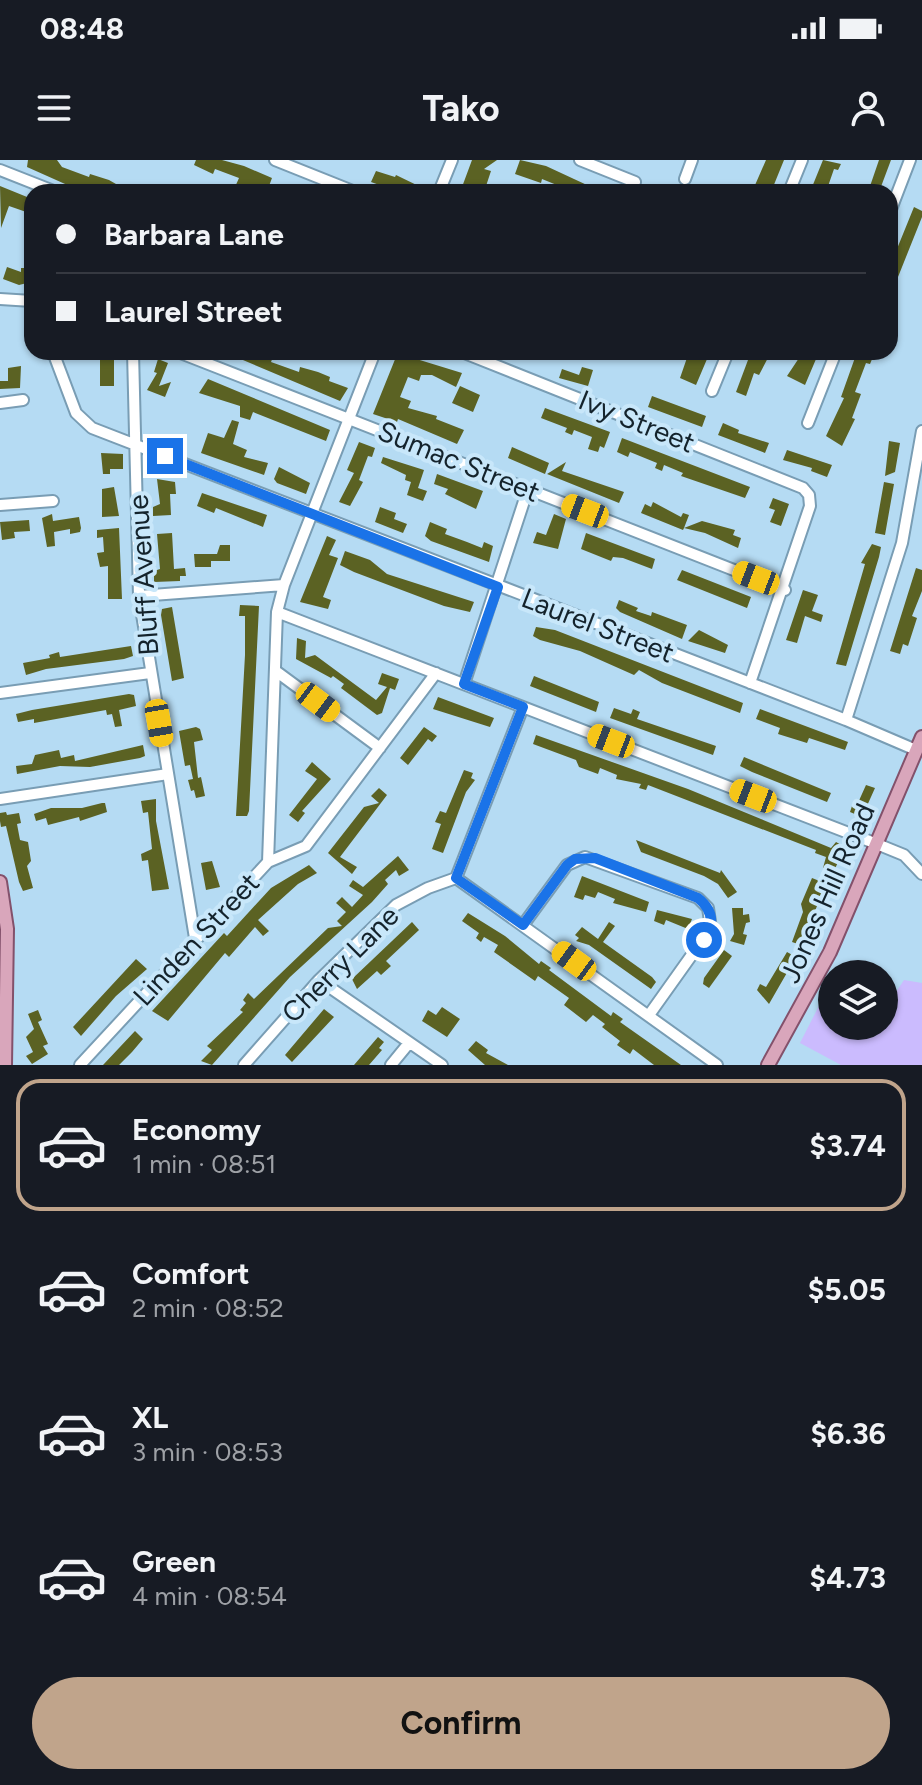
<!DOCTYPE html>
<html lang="en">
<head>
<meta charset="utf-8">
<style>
	body { margin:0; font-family:Figtree,sans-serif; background:#242831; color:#f1f3f6; height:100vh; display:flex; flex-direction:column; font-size:30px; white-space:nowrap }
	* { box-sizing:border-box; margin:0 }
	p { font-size:26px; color:#9ea1a6 }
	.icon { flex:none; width:44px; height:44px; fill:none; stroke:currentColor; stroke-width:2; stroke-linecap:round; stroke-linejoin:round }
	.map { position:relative; height:905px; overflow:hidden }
	.sheet { display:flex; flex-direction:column; background:#171b24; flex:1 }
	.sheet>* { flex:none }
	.banner { position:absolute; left:24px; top:24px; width:874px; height:176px; border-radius:24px; box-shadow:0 2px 6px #0004; display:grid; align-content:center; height:176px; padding:0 32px; background:#171b24 }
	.controls { position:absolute; left:818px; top:800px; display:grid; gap:16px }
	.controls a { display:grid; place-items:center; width:80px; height:80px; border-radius:50%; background:#171b24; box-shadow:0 2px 6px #0004; font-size:40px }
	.end { position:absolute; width:36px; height:36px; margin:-18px; border:10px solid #1a73e8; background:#fff; box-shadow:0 0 0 4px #fff }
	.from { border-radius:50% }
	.car { position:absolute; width:24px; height:48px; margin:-24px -12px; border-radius:10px; box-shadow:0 0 6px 2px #0007; background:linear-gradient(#f5c518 24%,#345 0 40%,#f5c518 0 76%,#345 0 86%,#f5c518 0) }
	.banner b { display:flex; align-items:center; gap:28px; height:76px; font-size:30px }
	.banner b+b { border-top:2px solid #363941 }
	.banner i { width:20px; height:20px; background:#f1f3f6 }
	ul { padding:14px 0 0; list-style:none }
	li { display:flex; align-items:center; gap:24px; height:132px; margin:0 16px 12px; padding:0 16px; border:4px solid transparent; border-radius:24px }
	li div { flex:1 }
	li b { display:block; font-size:30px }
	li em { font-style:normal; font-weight:700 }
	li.selected { border-color:#c0a48b }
	li>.icon { width:72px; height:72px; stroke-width:1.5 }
	.action { display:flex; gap:16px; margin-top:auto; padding:16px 32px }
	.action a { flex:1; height:92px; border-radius:48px; background:#c0a48b; color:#111; font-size:32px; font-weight:700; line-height:92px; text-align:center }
	.status { display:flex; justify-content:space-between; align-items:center; height:56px; padding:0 40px; background:#171b24; direction:ltr }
	.status svg { height:22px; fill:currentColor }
	header { display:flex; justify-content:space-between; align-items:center; height:104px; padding:0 32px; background:#171b24; font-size:36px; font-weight:700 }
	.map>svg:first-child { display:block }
	.green { fill:#cbbbfe }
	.building { fill:#5b6223 }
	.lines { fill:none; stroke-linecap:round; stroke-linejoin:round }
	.minor-casing { stroke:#799db4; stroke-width:14 }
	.major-casing { stroke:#83516b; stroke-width:16 }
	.minor { stroke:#fff; stroke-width:10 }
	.major { stroke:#d9a6bb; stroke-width:12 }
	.route { stroke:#1a73e8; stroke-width:10 }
	.labels { text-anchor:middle; stroke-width:8; stroke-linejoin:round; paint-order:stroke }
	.street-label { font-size:28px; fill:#14232c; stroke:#c8e7fa }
</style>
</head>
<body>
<div class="status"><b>08:48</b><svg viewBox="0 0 49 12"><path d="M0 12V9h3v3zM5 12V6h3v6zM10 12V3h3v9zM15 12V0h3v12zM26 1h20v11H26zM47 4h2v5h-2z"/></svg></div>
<header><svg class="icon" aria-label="menu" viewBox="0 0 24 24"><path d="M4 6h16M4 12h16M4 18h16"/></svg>Tako<svg class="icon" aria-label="person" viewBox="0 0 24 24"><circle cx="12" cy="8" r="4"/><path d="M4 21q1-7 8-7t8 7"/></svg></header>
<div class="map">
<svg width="922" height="905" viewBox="0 0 922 905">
	<rect width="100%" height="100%" fill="#b5dbf3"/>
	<path class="green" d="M904 820 922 823V905H841L800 883 824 836 832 839V866H884V850Z"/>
	<path class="building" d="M28 0H57L62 7 89 17 90 14 109 20 130 32H83L27 7Z
		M196 0H222L244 6 272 18 269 26 283 32H258L245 26 243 30 235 27 239 18 215 9 213 14 194 5Z
		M472 0H497L484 9 491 11 484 32 462 27Z
		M520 0 546 6 602 32H574L542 19 541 23 515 14Z
		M766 0H784L771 32H752Z
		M823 0 841 4 838 10 834 9 826 32H810Z
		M879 0H891L879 32H868Z
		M376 11 395 17 396 15 431 32H399L371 22Z
		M0 26 32 39V54L9 46 1 68Z
		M914 47 922 51V57L890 137V106Z
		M7 107 21 112V108H32L31 122 19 125 3 119Z
		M100 192H114V226H100Z
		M224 192H275L271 202 299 212 300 207 318 212 330 217 329 221 348 228 340 241Z
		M398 192H412L410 197 462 213 456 227 432 215H421L419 221 408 217 400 237 411 241 408 248 437 256 436 259 464 270 457 284 398 259 397 262 373 254Z
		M689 192H710L696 225 680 218Z
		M751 192H771L759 215 754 213 746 236 736 232Z
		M796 192H819L805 225 787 216 801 195Z
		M857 192H875L870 204 866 203 855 232 861 234 852 258 855 259 842 286 826 276 844 238 841 237Z
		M158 199 168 203 159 226 171 222 165 237 147 230 157 213 154 212Z
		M21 206 20 228 0 229V221H8V208Z
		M582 207 593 210 588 226 559 218 562 209 579 215Z
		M208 219 330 270 326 281 253 252 250 260 240 257V246L199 233Z
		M460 226 480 235 473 252 452 243Z
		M652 236 706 256 702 267 648 247Z
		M545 248 610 272 604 288 600 286 598 292 588 289 592 277 574 270 572 275 565 272 567 268 541 258Z
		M232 260 239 262 233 284 247 290 244 297 268 303 264 315 201 293 208 273 224 278Z
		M723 263 739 270 738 273 769 283 765 293 718 275Z
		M622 278 750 327 745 338 681 316 683 313 664 305 662 311 655 308 657 303 630 292 628 297 617 292Z
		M889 281 900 283 895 312 885 316Z
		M359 282 375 288 372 297 368 296 359 320 363 322 350 346 339 342 354 313 347 310Z
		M512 287 549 303 545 314 508 298Z
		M787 290 832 305 827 317 811 311 812 308 783 300Z
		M101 293 123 294V309H110V314H103Z
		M383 297 424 310 418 328 427 331 423 341 407 335 411 322 405 320 406 315 381 303Z
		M566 302 562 311 624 332 619 343 547 314Z
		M279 307 310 323 306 334 277 323 274 319Z
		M437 314 483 331 476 349 445 334 448 329 434 324Z
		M157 319 175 322 176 334H170L171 355 153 356V347L160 344Z
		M884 322 894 324 885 375 875 373Z
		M114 327 119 356 102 357V329Z
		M202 333 267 355 263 367 216 348 214 353 197 346Z
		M773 338 789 344 781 366 770 362 775 350 769 348Z
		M653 342 681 357 683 353 689 355 684 368 702 361 735 370 733 375 741 378 738 388 705 373 684 368 683 370 641 353 645 344 651 347Z
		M380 347 396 353 394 359 407 364 403 373 375 362Z
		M52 354 53 361 79 357 81 368 80 372 70 374V369L54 372 55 386 47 387 42 358Z
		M554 354 566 359 558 389 533 383 537 372 546 375Z
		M29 360 30 371 14 372 15 378 2 380 0 362Z
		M430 362 447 369 445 374 467 382 482 388 484 382 493 386 489 402 431 381 425 376Z
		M119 368 122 439H108V406L100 407 97 393 104 392 103 377 97 378V370Z
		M172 373 174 409 185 408 186 416H180V421L154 422V411L160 409 157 374Z
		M586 373 655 399 652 409 623 398 613 397 611 401 581 389Z
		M327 376 336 380 329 395 338 398 323 437 331 440 328 449 300 442Z
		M872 384 881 387 879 397 846 506 836 504 865 404 861 403Z
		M220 385H230V401H211V407H195L194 394H217Z
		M345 391 370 400 387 414 474 442 470 452 444 446 354 412 340 405Z
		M916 408 922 410V431L912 456 917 458 908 486 903 484 900 494 890 491Z
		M682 410 751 437 747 448 677 420Z
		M803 430 818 435 812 451 823 455 821 462 805 456 797 483 786 480Z
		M619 440 638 448 636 451 651 456 652 452 687 465 682 479 620 452 616 448Z
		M240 445 259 446 249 651 247 656H236L245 495V456H239Z
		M172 447 184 518 172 521 161 455 162 449Z
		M536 467 555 470 743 543 740 553 662 523 639 510 634 515 580 491 540 480 533 476Z
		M699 470 728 485 725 493 688 481Z
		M297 478 306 481 305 498 315 495 376 540 387 527 378 524 382 513 399 519 395 530 390 528 382 553 377 555 341 528 344 524 333 516 331 518 296 499Z
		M131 486 133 496 124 499 46 509 26 515 23 503 50 498 49 495 59 492 60 497Z
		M534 516 599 542 596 552 530 526Z
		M129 534 134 535 136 546 119 550 122 566 115 567 112 554 107 555 106 550 34 563V559L18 562 16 554 32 550Z
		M438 537 494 558 490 567 433 549Z
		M614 548 631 554 633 549 640 552 637 559 716 586 713 595 610 558Z
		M760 549 848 582 845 590 809 578 807 583 778 574 780 568 756 559Z
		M196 567 200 569 203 580 194 582 198 618 201 617 205 636 196 638 194 630 191 631 188 620 193 619 190 605 185 606 179 571Z
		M424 567 437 576 432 582 428 579 408 605 400 598Z
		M536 575 688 629 831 688 836 682 845 687 833 713 823 708 826 697 815 693 816 690 648 625 646 630 639 628 641 624 616 619 617 615 600 608 598 614 579 607 576 600 533 584Z
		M143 585 145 596 140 598 90 607 60 606 17 614 16 606 32 604 35 595 59 590 61 598 74 595 75 601Z
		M744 597 831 633 827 642 752 612 740 606Z
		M312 602 331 619 302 651 305 653 298 662 289 655 317 619 305 611Z
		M464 610 473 613 471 618 475 620 466 632 443 693 432 689 441 664 435 662 440 651 446 653Z
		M866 625 875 628 862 657 850 652 853 643 857 645Z
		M379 628 387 635 340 697 357 707 352 714 328 693 364 647 379 643 371 636Z
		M156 639V661L169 729 152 731 148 700 142 701 141 694 152 689 148 652 143 653 141 641Z
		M102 643H105L107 652 80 661 79 657 48 665 46 658 36 661 34 654 51 648H82Z
		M6 652 7 655 19 653 21 663 17 664 20 680 28 682 31 701 27 706 33 728 23 731 19 722 6 666 1 667 0 661V653Z
		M636 680 720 713 721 710 737 732 728 738 718 724 704 716 641 692Z
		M398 696 409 710 399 716 396 710 385 720 388 724 372 742 290 817 212 905 201 901 212 890 207 886 243 852 240 850 246 843 243 840 248 833 254 839 328 768 342 766 337 761 346 752 336 743 342 737 352 747 363 735 349 726 353 720 363 727Z
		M212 701 220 727 206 730 201 703Z
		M309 705 317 713 298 724 258 760 269 771 263 776 255 767 229 797 225 793 168 861 152 851 224 773 227 776 271 728Z
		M582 716 649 742 646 752 613 743 615 739 598 732 595 738 585 735 583 740 574 737Z
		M812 718 822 722 820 727 824 729 801 785 792 782 803 752 801 744Z
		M732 748H743V755L749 754 750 762 746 763 743 774 747 775 744 785 730 781 734 774Z
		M657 750 692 759 688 769 666 760 664 765 654 761Z
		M468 753 505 776 539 804 541 801 551 808 549 810 611 856 613 852 623 859 620 862 681 905H654L633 889 630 894 617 885 620 881 602 867 605 864 593 855 586 862 564 845 569 838 538 816 535 821 494 792 498 785 484 777 481 782 476 778 479 773 462 761Z
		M412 762 419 770 386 801 391 806 381 815 377 811 357 829 352 819Z
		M609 762 615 766 603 782 652 817 656 822 651 829 589 785 576 781 579 778 575 775 582 767 598 779Z
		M724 790 732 796 709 828 703 824 704 818Z
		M787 792 796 797 769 844 757 830 760 824 766 827Z
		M136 799 147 809 116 836 81 876 73 867Z
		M442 847 460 859 447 877 422 861 428 850 436 855Z
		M324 849 334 857 292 902 285 895Z
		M38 850 42 860 38 862 48 884 43 886 48 894 32 904 26 896 33 892 26 877 34 869 28 854Z
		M135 871 143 879 132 892 119 905H103Z
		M378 877 384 882 379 888 382 890 369 905H354Z
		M476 881 488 890 486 893 508 905H485L468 890Z"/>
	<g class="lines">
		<g class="minor-casing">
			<path id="minor" d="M275 0 355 32
				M580 0 635 22
				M0 10 56 32
				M685 19 692 0
				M439 32 452 0
				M789 32 802 0
				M890 52 910 0
				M0 139 32 141
				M53 192 76 253 92 268 846 560 916 590
				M133 192 139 436 195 778
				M178 192 785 430
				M462 192 803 328 809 335 810 346 750 523
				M712 231 728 192
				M0 243 23 240
				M808 263 836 192
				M0 345 53 341
				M139 436 284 425
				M277 452 877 684 904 695 922 714
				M277 512 380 588
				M464 524 528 329
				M0 533 150 513
				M846 560 902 383 922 271
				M0 639 168 614
				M268 702 277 452 284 425 375 192
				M456 718 717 905
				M523 765 567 705 585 697 698 738 708 748 711 768 649 855
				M319 820 442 905
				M80 905 268 702 306 686 436 513
				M244 905 319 820 396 745 428 728 456 718 523 547
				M391 905 409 883"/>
		</g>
		<g class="major-casing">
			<path id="major" d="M0 722 7 769 5 905
				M768 905 830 792 922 577"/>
		</g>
		<use href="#minor" class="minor"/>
		<use href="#major" class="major"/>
	</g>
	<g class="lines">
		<path class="route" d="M165 296 498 427 464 524 523 547 456 718 523 765 567 705 575 699 595 698 698 738C713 750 715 764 704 780"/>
	</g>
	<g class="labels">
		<g class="street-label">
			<text transform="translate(637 261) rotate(22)" y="10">Ivy Street</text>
			<text transform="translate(459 301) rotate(22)" y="10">Sumac Street</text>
			<text transform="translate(143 415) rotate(-94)" y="10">Bluff Avenue</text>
			<text transform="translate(598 465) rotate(21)" y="10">Laurel Street</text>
			<text transform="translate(827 733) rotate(-66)" y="10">Jones Hill Road</text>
			<text transform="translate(196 779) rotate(-47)" y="10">Linden Street</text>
			<text transform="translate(340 804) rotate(-45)" y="10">Cherry Lane</text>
		</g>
	</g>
</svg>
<div class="controls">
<a><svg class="icon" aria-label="layers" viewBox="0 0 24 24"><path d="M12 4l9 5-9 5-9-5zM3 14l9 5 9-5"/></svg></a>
</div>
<i class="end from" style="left:704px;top:780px"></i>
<i class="end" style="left:165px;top:296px"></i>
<i class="car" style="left:585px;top:351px;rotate:291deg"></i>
<i class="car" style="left:756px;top:418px;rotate:291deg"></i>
<i class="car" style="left:318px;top:542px;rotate:127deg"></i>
<i class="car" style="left:159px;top:563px;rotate:170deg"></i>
<i class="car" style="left:611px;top:581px;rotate:291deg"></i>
<i class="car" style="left:753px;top:636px;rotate:291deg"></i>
<i class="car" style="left:574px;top:801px;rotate:306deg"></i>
<div class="banner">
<b><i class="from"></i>Barbara Lane</b>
<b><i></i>Laurel Street</b>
</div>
</div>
<section class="sheet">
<ul>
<li class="selected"><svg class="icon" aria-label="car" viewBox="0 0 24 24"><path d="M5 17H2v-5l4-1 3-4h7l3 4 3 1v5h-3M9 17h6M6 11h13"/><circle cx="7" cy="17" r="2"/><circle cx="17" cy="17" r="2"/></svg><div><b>Economy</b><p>1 min · 08:51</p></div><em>$3.74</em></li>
<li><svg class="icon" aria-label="car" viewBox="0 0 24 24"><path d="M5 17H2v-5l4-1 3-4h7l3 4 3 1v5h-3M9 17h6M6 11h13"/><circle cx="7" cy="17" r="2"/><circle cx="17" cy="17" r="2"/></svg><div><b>Comfort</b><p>2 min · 08:52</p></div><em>$5.05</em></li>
<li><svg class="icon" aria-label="car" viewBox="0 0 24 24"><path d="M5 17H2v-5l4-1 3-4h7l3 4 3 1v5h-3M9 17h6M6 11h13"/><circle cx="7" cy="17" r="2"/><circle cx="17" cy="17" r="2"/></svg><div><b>XL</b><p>3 min · 08:53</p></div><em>$6.36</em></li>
<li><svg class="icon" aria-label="car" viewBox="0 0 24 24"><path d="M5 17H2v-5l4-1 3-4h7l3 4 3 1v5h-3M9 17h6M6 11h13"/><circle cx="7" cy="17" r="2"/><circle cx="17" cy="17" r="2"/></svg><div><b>Green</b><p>4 min · 08:54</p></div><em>$4.73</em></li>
</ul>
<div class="action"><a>Confirm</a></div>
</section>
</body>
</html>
